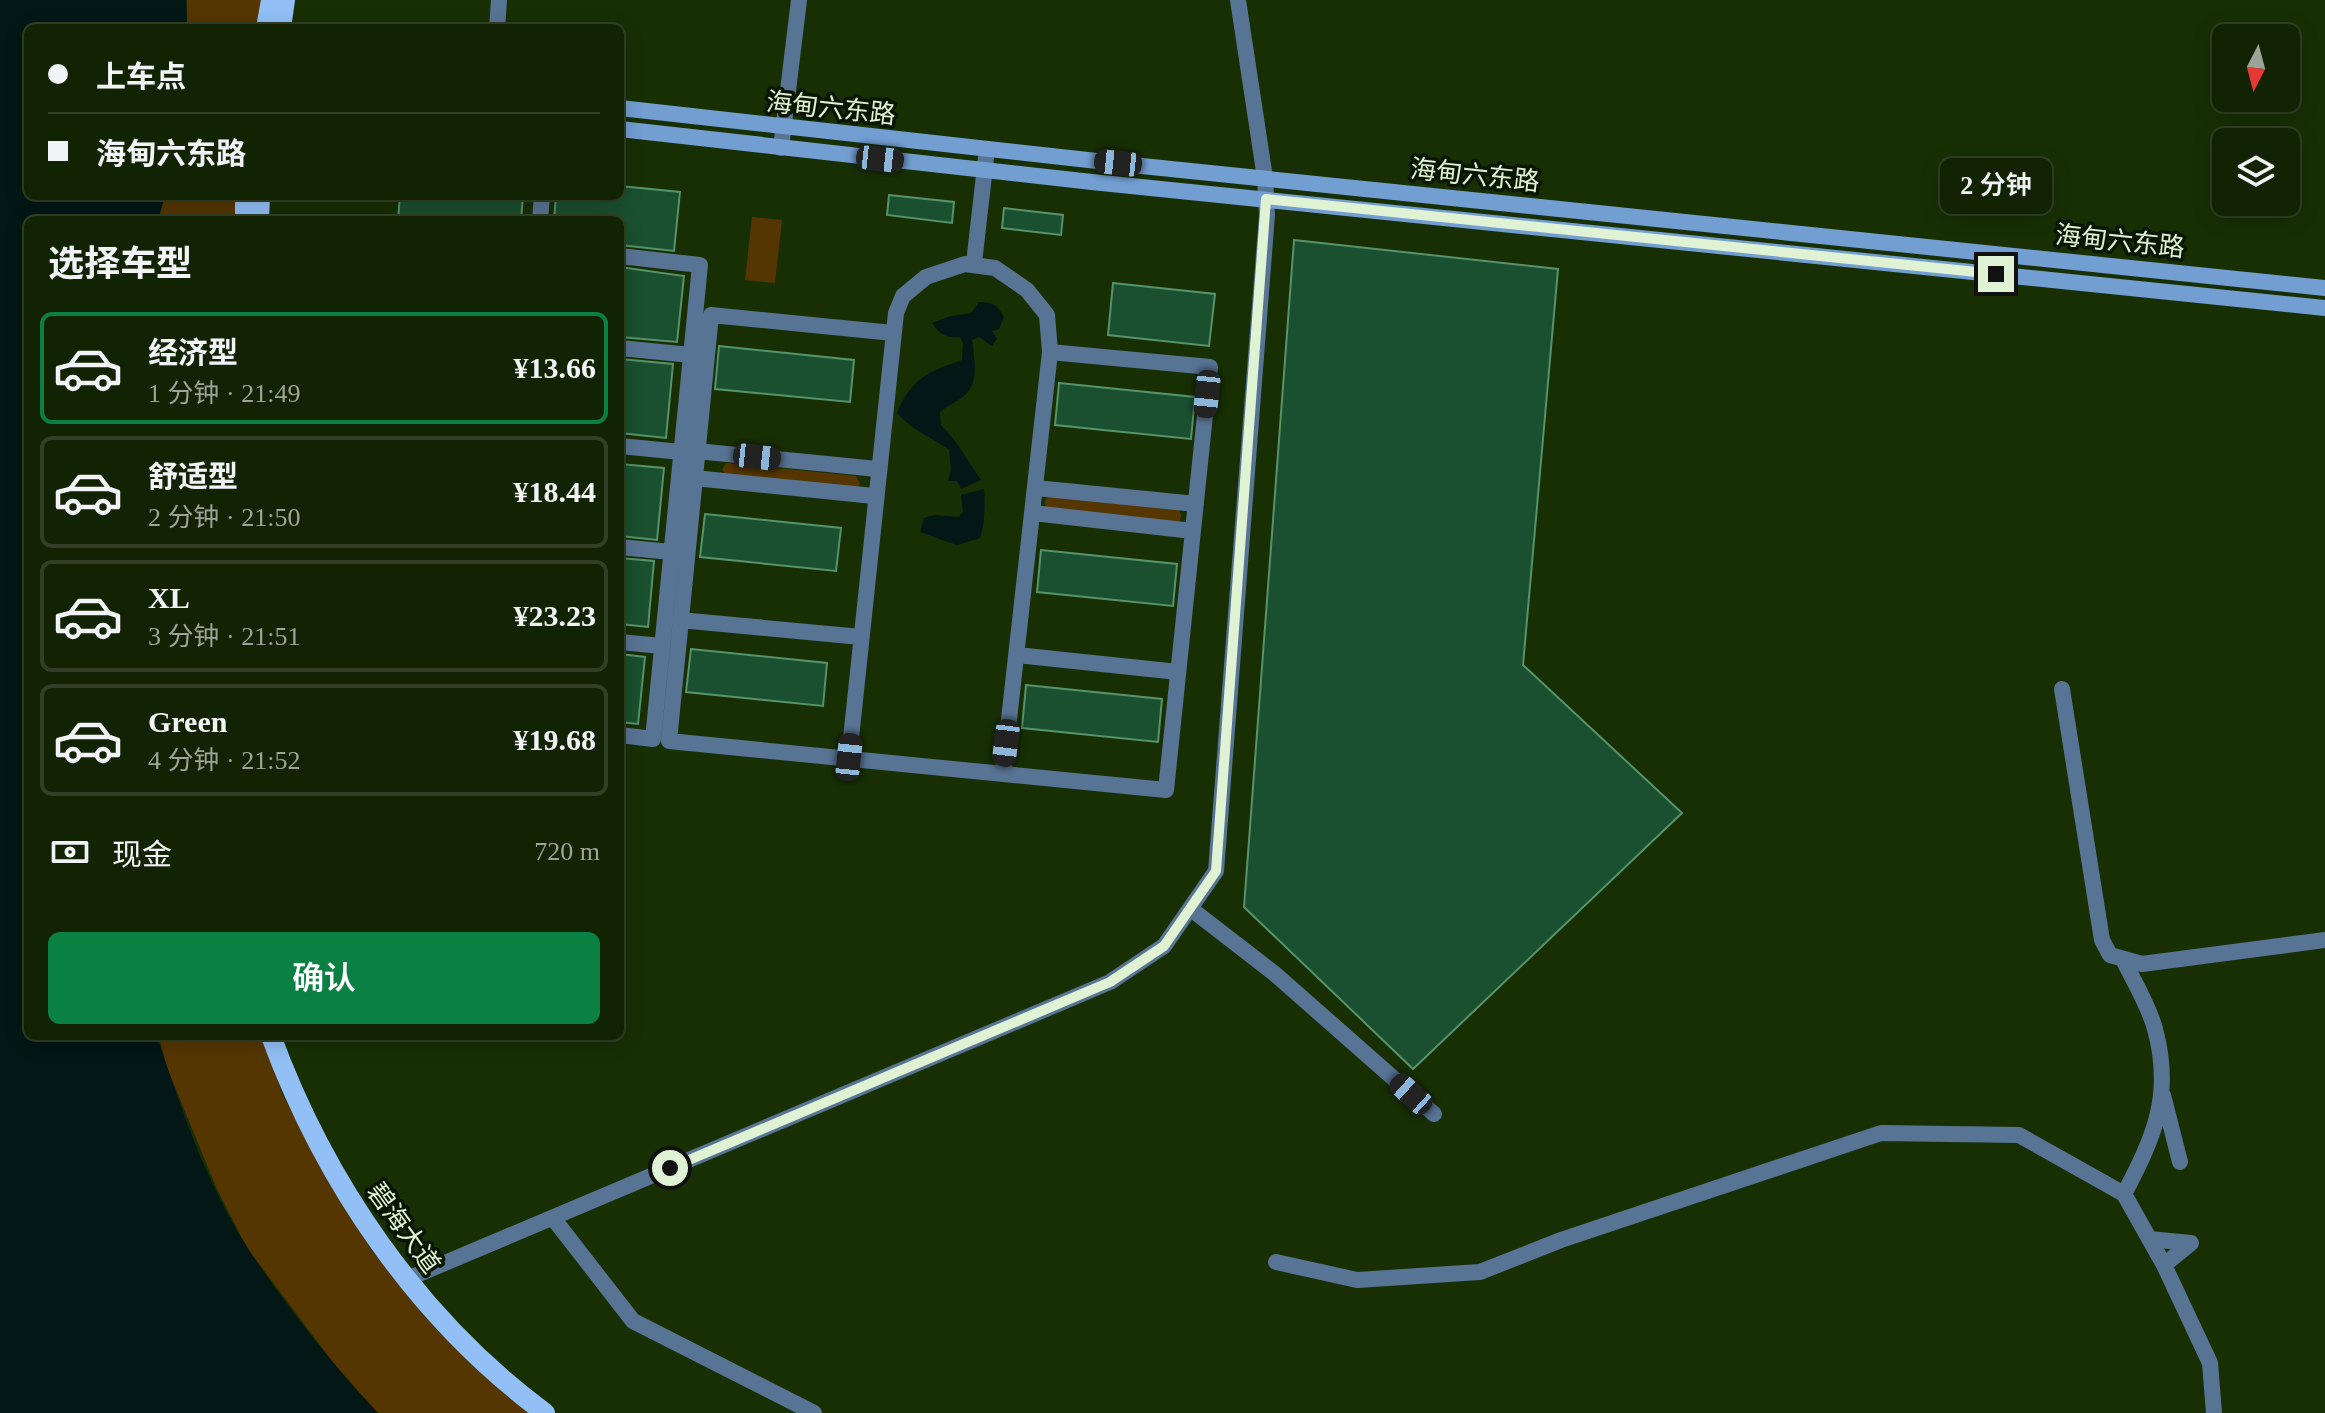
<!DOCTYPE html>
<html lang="zh">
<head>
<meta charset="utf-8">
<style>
	body { margin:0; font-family:"Times New Roman","Noto Sans SC",serif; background:#1f2f12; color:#f1f3f6; height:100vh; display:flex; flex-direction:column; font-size:30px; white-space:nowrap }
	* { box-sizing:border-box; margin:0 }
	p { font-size:26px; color:#9ca49a }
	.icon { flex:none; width:44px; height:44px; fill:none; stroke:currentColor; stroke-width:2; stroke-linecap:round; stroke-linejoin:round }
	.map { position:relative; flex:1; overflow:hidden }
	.details { position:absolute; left:24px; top:216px; width:600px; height:824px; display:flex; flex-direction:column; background:#122303; border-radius:12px; box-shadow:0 4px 20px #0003,0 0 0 2px #314025 }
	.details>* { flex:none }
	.hud { position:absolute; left:24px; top:24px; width:600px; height:176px; border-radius:12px; box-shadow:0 4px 20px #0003,0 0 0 2px #314025; display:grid; align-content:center; height:176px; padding:0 24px; background:#122303 }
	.needle { width:52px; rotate:186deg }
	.tools { position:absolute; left:2212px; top:24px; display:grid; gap:16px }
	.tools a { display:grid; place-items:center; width:88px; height:88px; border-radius:12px; background:#122303; box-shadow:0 4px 20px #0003,0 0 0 2px #314025; font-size:40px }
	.end { position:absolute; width:36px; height:36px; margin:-18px; border:10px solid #dff2d4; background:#111; box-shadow:0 0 0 4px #111 }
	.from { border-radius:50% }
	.bubble { position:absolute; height:56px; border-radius:12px; background:#122303; box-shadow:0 4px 20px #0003,0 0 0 2px #314025; font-size:26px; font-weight:600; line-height:56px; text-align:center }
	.car { position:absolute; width:24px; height:48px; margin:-24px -12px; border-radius:10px; box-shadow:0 0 6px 2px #0007; background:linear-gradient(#222 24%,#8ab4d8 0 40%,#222 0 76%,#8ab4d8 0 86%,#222 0) }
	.hud b { display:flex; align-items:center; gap:28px; height:76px; font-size:30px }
	.hud b+b { border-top:2px solid #314025 }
	.hud i { width:20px; height:20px; background:#f1f3f6 }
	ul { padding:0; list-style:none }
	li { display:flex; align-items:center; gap:24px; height:112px; margin:0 16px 12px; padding:0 8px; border:4px solid #314025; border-radius:12px }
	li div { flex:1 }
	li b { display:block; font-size:30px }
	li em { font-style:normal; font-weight:600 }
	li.selected { border-color:#0b8043 }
	li>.icon { width:72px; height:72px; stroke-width:1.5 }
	h2 { padding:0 24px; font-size:36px; line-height:96px }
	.pay { display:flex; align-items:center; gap:20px; height:88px; padding:0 24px; font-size:30px }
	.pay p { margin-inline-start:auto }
	.action { display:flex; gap:16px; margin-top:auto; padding:16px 24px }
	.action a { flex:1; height:92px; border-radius:12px; background:#0b8043; color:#fff; font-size:32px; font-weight:600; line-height:92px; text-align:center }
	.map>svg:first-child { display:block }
	.green { fill:#553600 }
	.water { fill:#031716 }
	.building { fill:#1a502f; stroke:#56936a; stroke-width:2 }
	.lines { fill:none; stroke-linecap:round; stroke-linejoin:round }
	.minor { stroke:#587494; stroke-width:16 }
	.secondary { stroke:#729ed2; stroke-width:16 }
	.primary { stroke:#92bff5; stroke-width:20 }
	.route { stroke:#dff2d4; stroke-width:10 }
	.labels { text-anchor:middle; stroke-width:7; stroke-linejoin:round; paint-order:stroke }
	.street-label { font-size:26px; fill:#dff2d4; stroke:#081501 }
</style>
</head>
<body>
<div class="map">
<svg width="2325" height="1413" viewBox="0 0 2325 1413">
	<rect width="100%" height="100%" fill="#182f04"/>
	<path class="green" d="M187 0H266L263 28H187Z
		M164 196H245V220H158Z
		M752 217 782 220 775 283 745 280Z
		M726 463 856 476 860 483 858 488 726 475 722 470Z
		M1048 496 1179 510 1181 515 1180 521 1173 522 1046 507 1044 502Z
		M159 1036H265L282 1094 372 1251 435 1328 509 1398 531 1413H378L341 1373 247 1248 216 1187 166 1065Z"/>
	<path class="water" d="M0 0H186L187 28H28V196H165L158 220H28V1036H157C180 1107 208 1187 249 1250 287 1307 331 1363 378 1413H0Z
		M979 302C992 302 998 305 1004 317L999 329 992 331 997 339 992 346 979 337 972 340C974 355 979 380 967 393 961 400 948 405 940 412L941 425C958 442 967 460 981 480L961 489 957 481H948L951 469 949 450C928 434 916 434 897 413 912 377 929 372 962 360L963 344 960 337C945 338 941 335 932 323L951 316 971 313Z
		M984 489C985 504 985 524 980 538L957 545 920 532 924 518 935 515 959 517 963 511 961 495Z"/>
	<path class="building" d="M620 186 680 192 674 251 620 245V220H554L556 196H620Z
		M889 195 954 202 952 223 887 215Z
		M400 196H523L521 220H398Z
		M1004 208 1063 215 1061 235 1002 228Z
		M1294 240 1558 269 1523 665 1682 813 1413 1069 1244 907Z
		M620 267 684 276 677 342 620 337Z
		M1113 283 1215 294 1209 346 1108 335Z
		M719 346 854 360 850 402 715 389Z
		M620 359 673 364 666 438 620 433Z
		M1059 383 1195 397 1191 439 1055 425Z
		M620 464 664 468 657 540 620 536Z
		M705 514 841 528 836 571 700 557Z
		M1041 550 1177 564 1173 606 1037 592Z
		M620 558 654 561 648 627 620 624Z
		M691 649 827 663 823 706 686 692Z
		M620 654 645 657 638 724 620 722Z
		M1026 685 1162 699 1158 742 1022 728Z"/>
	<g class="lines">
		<path class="minor" d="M497 28 499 0
			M781 148 799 0
			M540 220 542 196
			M620 256 700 265 653 739 620 735
			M974 263 987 149
			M893 333 711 315 669 741 1166 790 1210 367 1050 352
			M620 348 691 355
			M620 446 681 452
			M697 451 877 469
			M694 478 874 496
			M1036 488 1196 504
			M1033 513 1193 531
			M620 547 671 552
			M680 620 861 637
			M620 642 662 646
			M1017 655 1178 672
			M2062 689 2102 940 2110 955 2142 964 2325 940
			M849 757 896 313 903 296 926 277 965 264 995 268 1027 290 1047 315 1050 352 1003 773
			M1191 909 1275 974 1434 1114
			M2163 1095 2180 1162
			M2124 1194C2154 1137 2173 1095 2155 1029 2149 1006 2134 982 2124 961
			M553 1218 633 1321 814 1413
			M2149 1239 2191 1243 2164 1265
			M1276 1262 1357 1280 1480 1272 1561 1240 1881 1133 2019 1135 2124 1194 2164 1265 2210 1363 2214 1413
			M407 1279 1110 982 1164 946 1216 871 1267 215 1265 178 1238 0"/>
		<path class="secondary" d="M620 108 1142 166 2325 288
			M620 129 1092 182 2325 308"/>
		<path class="primary" d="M266 28 271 0
			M281 28 285 0
			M245 220V196
			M259 220 260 196
			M271 1036C325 1183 418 1319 545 1413"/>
	</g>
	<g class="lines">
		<path class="route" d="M670 1168 1110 982 1164 946 1216 871 1266 199 1996 274"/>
	</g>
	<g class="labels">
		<g class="street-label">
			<text transform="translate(831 108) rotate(6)" y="9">海甸六东路</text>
			<text transform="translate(1475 175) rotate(6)" y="9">海甸六东路</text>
			<text transform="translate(2120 241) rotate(6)" y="9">海甸六东路</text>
			<text transform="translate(404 1228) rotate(54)" y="9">碧海大道</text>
		</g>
	</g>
</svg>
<div class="tools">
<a><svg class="needle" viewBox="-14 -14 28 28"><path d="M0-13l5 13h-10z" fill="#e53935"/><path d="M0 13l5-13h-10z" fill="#9ca49a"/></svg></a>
<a><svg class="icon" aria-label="layers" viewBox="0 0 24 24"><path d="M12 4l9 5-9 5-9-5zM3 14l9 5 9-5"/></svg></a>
</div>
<i class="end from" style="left:670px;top:1168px"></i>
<i class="end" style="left:1996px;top:274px"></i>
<div class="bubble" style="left:1940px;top:158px;width:112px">2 分钟</div>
<i class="car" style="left:880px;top:159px;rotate:96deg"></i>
<i class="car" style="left:1118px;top:163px;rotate:276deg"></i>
<i class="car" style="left:1207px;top:394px;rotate:186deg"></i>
<i class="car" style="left:757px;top:457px;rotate:96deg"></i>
<i class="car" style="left:1006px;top:743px;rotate:187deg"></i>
<i class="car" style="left:849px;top:757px;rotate:6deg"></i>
<i class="car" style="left:1411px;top:1094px;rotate:312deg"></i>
<div class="hud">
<b><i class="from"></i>上车点</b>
<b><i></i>海甸六东路</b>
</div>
<section class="details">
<h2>选择车型</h2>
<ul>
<li class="selected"><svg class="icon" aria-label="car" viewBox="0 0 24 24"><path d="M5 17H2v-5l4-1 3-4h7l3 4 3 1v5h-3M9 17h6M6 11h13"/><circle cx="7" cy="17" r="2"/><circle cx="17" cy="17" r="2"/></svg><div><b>经济型</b><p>1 分钟 · 21:49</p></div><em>¥13.66</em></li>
<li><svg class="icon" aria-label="car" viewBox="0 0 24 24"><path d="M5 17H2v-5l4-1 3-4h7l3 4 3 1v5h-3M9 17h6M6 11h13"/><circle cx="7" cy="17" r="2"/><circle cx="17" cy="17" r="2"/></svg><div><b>舒适型</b><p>2 分钟 · 21:50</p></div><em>¥18.44</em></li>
<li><svg class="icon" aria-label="car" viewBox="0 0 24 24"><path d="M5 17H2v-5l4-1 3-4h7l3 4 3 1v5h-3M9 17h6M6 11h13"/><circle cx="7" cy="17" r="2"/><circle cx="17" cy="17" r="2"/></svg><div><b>XL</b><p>3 分钟 · 21:51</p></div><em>¥23.23</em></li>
<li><svg class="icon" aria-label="car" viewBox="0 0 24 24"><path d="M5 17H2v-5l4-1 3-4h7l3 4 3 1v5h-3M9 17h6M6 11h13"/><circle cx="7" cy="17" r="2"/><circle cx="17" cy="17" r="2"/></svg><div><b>Green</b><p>4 分钟 · 21:52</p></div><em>¥19.68</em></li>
</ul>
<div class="pay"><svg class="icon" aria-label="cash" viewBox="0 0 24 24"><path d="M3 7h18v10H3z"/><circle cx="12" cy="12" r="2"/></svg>现金<p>720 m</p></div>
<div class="action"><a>确认</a></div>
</section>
</div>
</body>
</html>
